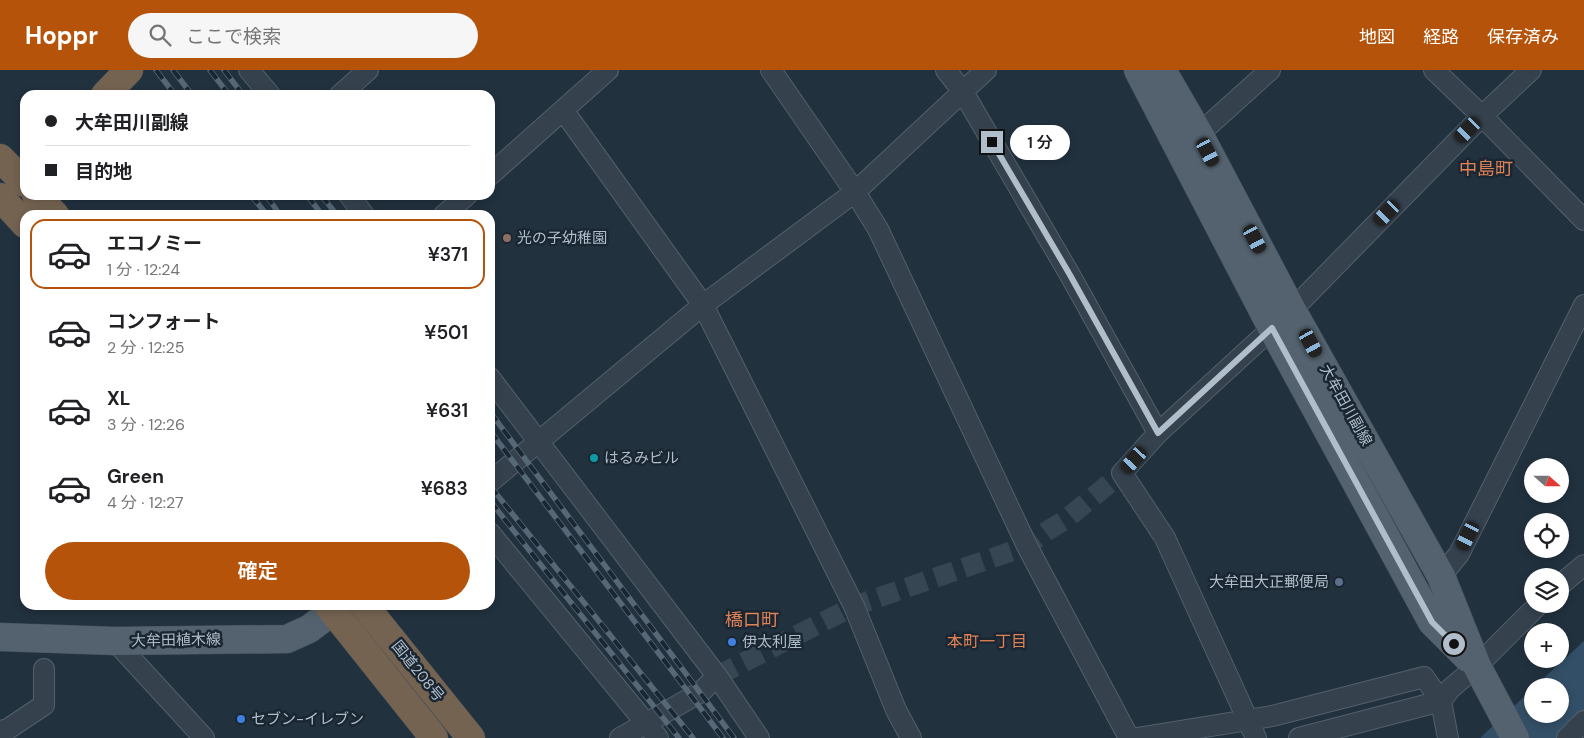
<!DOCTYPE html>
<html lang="ja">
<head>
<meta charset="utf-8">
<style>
	body { margin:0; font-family:"DM Sans","Noto Sans JP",sans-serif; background:#f6f6f6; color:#202124; height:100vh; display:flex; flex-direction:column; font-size:19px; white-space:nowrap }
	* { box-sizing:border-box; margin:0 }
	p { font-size:16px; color:#757577 }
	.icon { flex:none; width:28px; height:28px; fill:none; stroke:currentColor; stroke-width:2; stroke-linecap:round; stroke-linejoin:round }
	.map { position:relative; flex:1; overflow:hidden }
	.panel { position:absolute; left:20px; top:140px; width:475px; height:400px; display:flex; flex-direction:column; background:#fff; border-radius:15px; box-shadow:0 2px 8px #0003 }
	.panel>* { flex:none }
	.banner { position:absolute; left:20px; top:20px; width:475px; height:110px; border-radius:15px; box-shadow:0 2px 8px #0003; display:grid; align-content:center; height:110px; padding:0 25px; background:#fff }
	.needle { width:32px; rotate:111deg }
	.fabs { position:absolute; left:1524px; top:388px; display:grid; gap:10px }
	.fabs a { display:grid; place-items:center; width:45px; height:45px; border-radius:50%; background:#fff; box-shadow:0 2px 8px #0003; font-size:25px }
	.end { position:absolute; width:22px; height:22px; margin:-11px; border:6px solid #b0bdca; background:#111; box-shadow:0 0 0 2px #111 }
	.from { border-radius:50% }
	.bubble { position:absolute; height:35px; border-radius:18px; background:#fff; box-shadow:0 2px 8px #0003; font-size:16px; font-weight:600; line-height:35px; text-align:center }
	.car { position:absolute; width:15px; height:30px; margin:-15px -8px; border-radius:6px; box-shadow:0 0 4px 1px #0007; background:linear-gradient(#222 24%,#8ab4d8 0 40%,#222 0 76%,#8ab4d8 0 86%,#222 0) }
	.banner b { display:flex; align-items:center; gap:18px; height:48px; font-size:19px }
	.banner b+b { border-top:1px solid #e0e0e0 }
	.banner i { width:12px; height:12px; background:#202124 }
	ul { padding:9px 0 0; list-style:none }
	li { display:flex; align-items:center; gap:15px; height:70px; margin:0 10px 8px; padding:0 15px; border:2px solid transparent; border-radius:15px }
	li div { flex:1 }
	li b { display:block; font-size:19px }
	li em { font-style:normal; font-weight:600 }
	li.active { border-color:#b45309 }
	li>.icon { width:45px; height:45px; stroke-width:1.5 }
	.button { display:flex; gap:10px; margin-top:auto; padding:10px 25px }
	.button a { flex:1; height:58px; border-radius:30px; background:#b45309; color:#fff; font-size:20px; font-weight:600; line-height:58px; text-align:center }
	header { display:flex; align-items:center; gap:30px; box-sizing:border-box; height:70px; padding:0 25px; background:#b45309; color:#fff }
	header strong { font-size:24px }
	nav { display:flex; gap:28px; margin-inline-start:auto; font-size:18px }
	.search { width:350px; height:45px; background:#f6f6f6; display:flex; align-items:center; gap:12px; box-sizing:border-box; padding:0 18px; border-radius:28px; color:#757577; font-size:19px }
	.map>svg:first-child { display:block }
	.water { fill:#334f67 }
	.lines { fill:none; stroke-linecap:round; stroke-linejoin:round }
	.street-tunnel { stroke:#364653; stroke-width:20; stroke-dasharray:20 10; stroke-linecap:butt }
	.street-casing { stroke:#53606c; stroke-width:22 }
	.primary-casing { stroke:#414e5a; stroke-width:29 }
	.highway-casing { stroke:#404d59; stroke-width:29 }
	.street { stroke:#35424e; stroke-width:20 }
	.primary { stroke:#53626e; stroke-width:28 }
	.highway { stroke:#756351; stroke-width:28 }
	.rail-casing { stroke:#566776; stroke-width:5.5 }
	.rail { stroke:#1a2733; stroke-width:4; stroke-dasharray:11; stroke-linecap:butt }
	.route { stroke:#b0bdca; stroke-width:6 }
	.education-dot { fill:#8d6e63; stroke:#1a2733; stroke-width:2 }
	.culture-dot { fill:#0f9aa8; stroke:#1a2733; stroke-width:2 }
	.service-dot { fill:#5c6f8a; stroke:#1a2733; stroke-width:2 }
	.shop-dot { fill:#3f7fe0; stroke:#1a2733; stroke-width:2 }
	.labels { text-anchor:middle; stroke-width:5; stroke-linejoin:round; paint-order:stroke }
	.poi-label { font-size:15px; fill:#b0bdca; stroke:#1a2733; text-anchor:start }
	.street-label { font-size:15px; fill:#b0bdca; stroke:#1a2733 }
	.neighbourhood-label { font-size:16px; fill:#df8256; stroke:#1a2733 }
	.quarter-label { font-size:18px; fill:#df8256; stroke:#1a2733 }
</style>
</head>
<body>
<header>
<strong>Hoppr</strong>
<div class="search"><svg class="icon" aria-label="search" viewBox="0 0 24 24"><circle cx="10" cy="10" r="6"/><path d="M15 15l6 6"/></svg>ここで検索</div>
<nav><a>地図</a><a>経路</a><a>保存済み</a></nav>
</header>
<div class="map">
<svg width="1584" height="668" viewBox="0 0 1584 668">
	<rect width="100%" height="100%" fill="#21313e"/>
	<path class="water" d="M1584 571V641L1556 668H1480L1532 619V644H1560V616H1535Z"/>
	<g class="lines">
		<path class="street-tunnel" d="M717 606 854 536 1027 476 1047 461 1065 450 1122 403"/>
		<g class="street-casing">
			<path id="street" d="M249 0 270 25
				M771 0 855 122 878 159 1027 476 1129 668
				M946 0 963 22 1070 205 1158 363
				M1434 0 1482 46 1584 150
				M340 25 368 0
				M563 40 703 235 854 536 896 640 911 668
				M1199 64 1270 0
				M490 105 608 0
				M349 125 364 145
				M444 145 467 125
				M490 308 717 606 759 668
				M490 412 703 235 855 122 986 0
				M490 463 658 668
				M1441 506 1459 484 1584 235
				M1560 515 1584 495
				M115 571 204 668
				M0 661 8 659 44 635V599
				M620 668 701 622 717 606
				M1137 668 1272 646 1424 607 1441 631 1299 668
				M1256 668 1165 468 1122 403 1158 363 1292 240 1482 46 1531 0
				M1448 668 1441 631 1450 619 1477 596 1539 534
				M1567 668 1584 651"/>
		</g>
		<g class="primary-casing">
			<path id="primary" d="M1138 0 1272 258 1432 552 1468 588
				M1162 0 1199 64 1292 240 1441 506 1477 596 1515 668
				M0 567 115 571 287 569 309 559 341 535"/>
		</g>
		<g class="highway-casing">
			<path id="highway" d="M105 25 129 0
				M0 88 25 113
				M36 125 55 145
				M0 127 25 154
				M328 535 434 668
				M364 535 471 668"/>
		</g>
		<use href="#street" class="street"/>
		<use href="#primary" class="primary"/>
		<use href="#highway" class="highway"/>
		<g class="rail-casing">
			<path id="rail" d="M156 0 175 25
				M173 0 192 25
				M210 0 229 25
				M224 0 243 25
				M251 125 267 145
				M266 125 280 145
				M307 125 322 145
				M321 125 337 145
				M490 342 734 668
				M490 361 723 668
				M490 416 693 668
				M490 431 679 668"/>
		</g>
		<use href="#rail" class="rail"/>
	</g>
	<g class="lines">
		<path class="route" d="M992 72 1070 205 1158 363 1272 258 1432 552 1454 574"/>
	</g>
	<circle class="education-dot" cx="507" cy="168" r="5"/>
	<circle class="culture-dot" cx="594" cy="388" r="5"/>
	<circle class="service-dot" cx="1339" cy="512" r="5"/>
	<g class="shop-dot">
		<circle cx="732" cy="572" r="5"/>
		<circle cx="241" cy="649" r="5"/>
	</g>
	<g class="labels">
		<g class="poi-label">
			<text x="517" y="173">光の子幼稚園</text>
			<text x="604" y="393">はるみビル</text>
			<text x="1329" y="517" text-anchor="end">大牟田大正郵便局</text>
			<text x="742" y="577">伊太利屋</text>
			<text x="251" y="654">セブン-イレブン</text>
		</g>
		<g class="street-label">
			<text transform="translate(1346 335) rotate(61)" y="5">大牟田川副線</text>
			<text transform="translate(176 570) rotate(-1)" y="5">大牟田植木線</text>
			<text transform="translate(418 601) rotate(51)" y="5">国道208号</text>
		</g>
		<g class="neighbourhood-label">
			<text x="987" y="577">本町一丁目</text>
		</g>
		<g class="quarter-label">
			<text x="1486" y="105">中島町</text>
			<text x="752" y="556">橋口町</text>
		</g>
	</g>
</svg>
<div class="fabs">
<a><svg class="needle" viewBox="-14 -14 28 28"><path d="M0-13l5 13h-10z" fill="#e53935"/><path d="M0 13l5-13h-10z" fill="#757577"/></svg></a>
<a><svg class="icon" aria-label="locate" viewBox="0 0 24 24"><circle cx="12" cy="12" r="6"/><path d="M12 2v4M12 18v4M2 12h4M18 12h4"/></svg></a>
<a><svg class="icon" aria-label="layers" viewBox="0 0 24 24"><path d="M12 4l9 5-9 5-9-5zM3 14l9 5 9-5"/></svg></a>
<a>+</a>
<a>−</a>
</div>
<i class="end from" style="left:1454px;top:574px"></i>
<i class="end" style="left:992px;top:72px"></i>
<div class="bubble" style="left:1010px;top:55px;width:60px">1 分</div>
<i class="car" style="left:1468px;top:60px;rotate:224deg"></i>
<i class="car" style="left:1208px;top:82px;rotate:152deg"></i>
<i class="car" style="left:1387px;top:143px;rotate:224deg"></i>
<i class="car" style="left:1255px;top:169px;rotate:152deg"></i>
<i class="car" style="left:1311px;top:273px;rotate:151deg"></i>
<i class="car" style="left:1134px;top:390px;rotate:222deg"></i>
<i class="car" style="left:1468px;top:466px;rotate:207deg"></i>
<div class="banner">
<b><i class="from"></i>大牟田川副線</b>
<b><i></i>目的地</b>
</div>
<section class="panel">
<ul>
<li class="active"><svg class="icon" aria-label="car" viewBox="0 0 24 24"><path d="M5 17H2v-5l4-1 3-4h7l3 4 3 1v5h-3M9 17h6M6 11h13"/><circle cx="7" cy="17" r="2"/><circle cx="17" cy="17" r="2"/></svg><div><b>エコノミー</b><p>1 分 · 12:24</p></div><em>¥371</em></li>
<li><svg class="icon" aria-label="car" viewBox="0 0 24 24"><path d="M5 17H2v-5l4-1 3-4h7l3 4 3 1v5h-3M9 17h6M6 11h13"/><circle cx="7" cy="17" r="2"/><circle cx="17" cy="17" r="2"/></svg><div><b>コンフォート</b><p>2 分 · 12:25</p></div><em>¥501</em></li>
<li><svg class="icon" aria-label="car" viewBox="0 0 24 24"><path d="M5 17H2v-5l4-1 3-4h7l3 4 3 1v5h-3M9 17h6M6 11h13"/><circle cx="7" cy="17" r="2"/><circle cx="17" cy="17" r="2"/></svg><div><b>XL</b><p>3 分 · 12:26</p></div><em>¥631</em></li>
<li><svg class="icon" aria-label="car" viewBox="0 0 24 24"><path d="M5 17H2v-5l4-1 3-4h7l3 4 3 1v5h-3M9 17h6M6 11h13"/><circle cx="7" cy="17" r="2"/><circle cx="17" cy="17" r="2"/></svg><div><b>Green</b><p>4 分 · 12:27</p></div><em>¥683</em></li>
</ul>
<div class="button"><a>確定</a></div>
</section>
</div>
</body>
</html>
